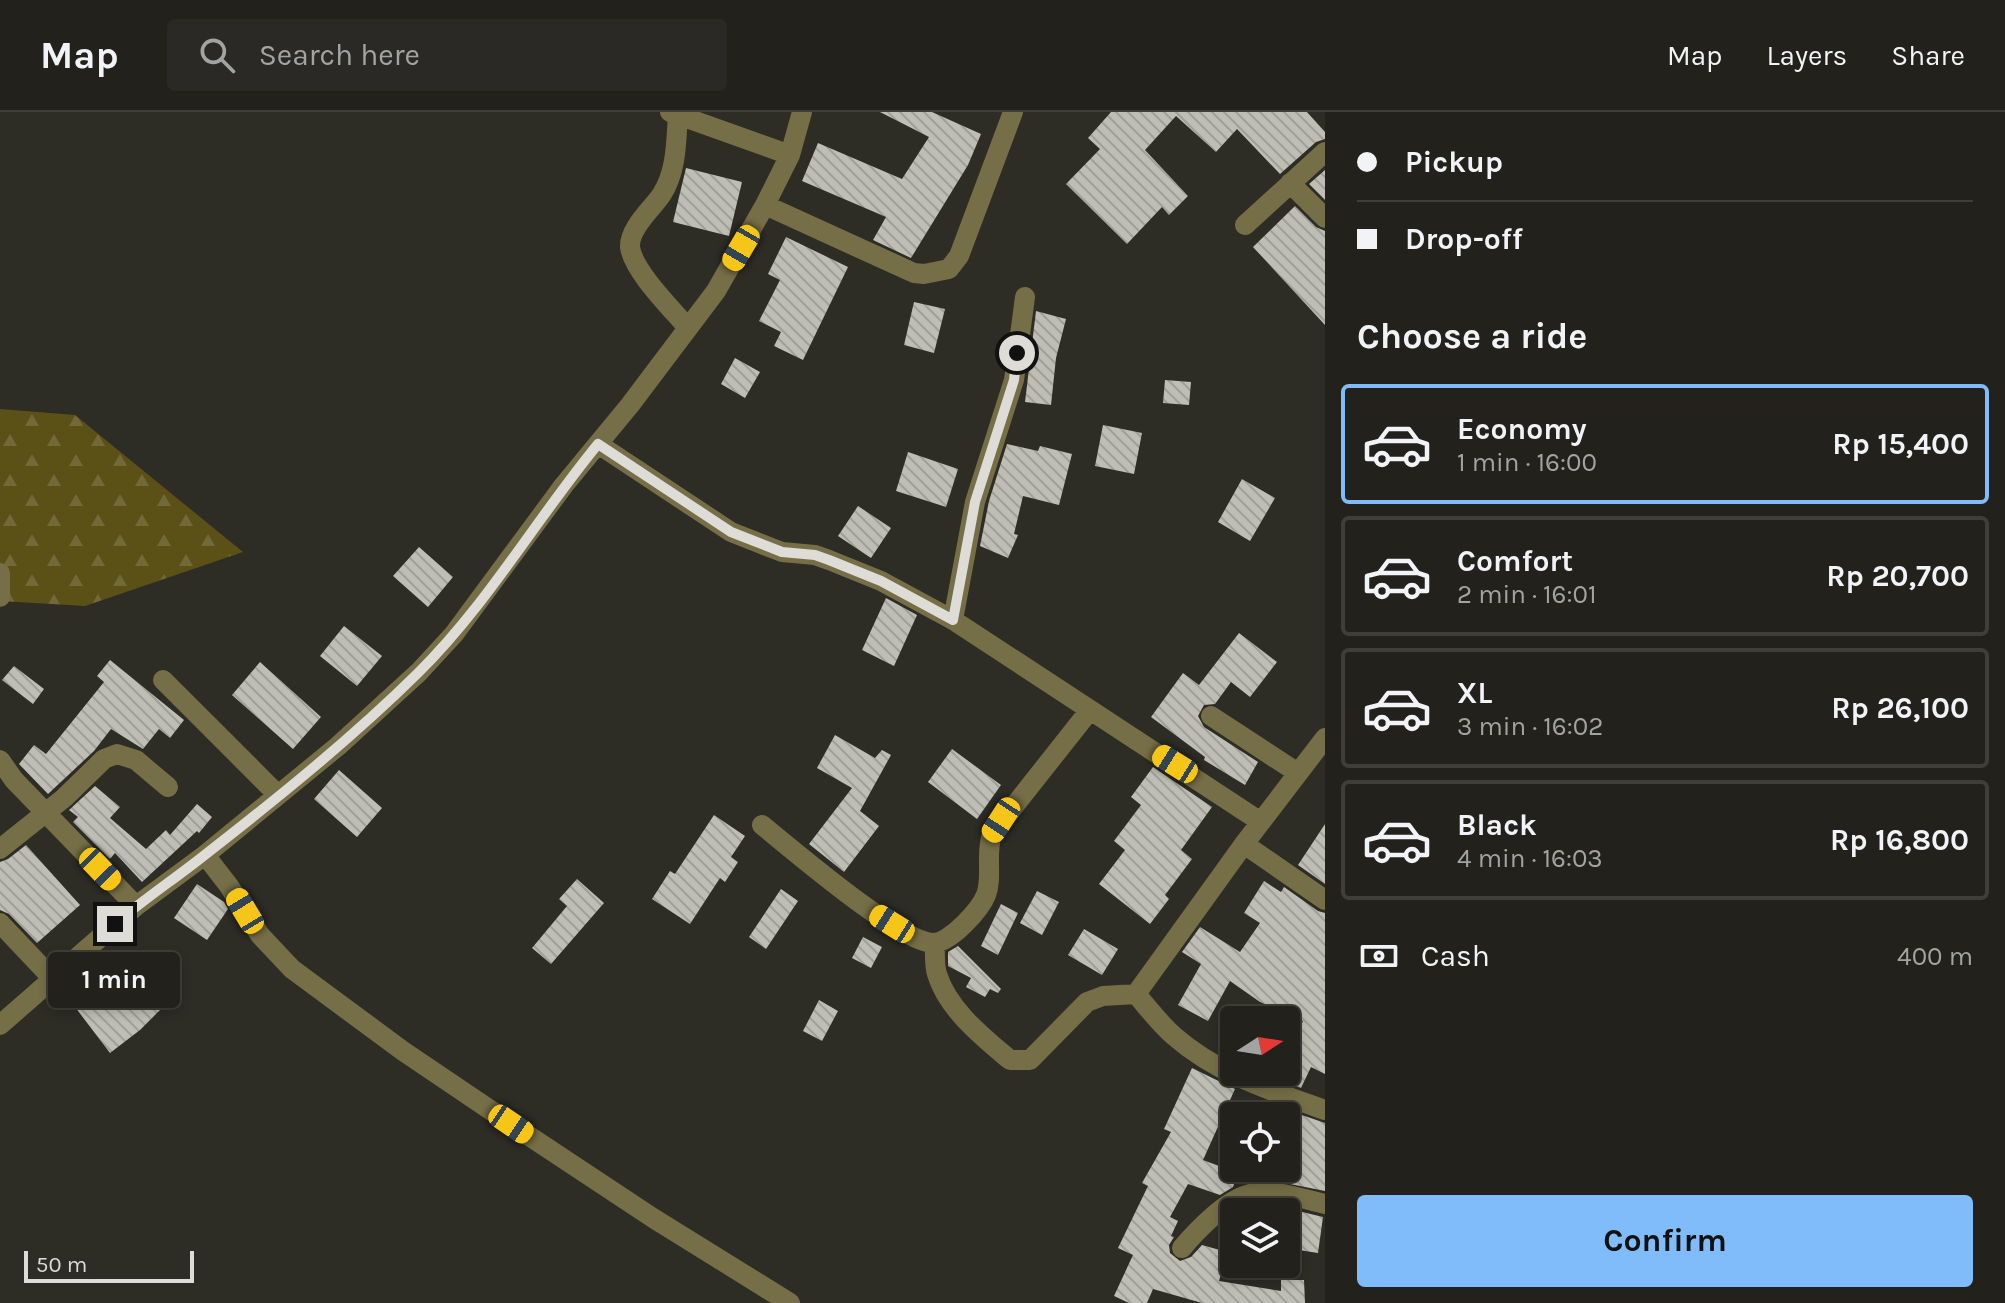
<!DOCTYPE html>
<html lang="en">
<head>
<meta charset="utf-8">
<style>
	body { margin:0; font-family:Karla,sans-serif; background:#2a2925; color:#f1f3f6; height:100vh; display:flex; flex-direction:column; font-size:30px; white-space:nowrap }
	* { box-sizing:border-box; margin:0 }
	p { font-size:26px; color:#a2a3a3 }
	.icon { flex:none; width:44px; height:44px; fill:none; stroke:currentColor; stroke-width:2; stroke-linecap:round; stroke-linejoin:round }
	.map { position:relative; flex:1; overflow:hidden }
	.sheet { display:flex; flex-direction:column; background:#22211c; width:680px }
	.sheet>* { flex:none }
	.hud { display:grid; align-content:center; height:176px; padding:0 32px; background:#22211c }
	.needle { width:52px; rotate:78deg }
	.tools { position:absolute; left:1220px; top:894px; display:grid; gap:16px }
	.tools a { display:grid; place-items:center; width:80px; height:80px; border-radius:8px; background:#22211c; box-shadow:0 4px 12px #0003,0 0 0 2px #3f3e3b; font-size:40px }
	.scale { position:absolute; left:24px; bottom:20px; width:170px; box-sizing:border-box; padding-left:8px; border:4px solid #dddcd7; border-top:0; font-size:22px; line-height:28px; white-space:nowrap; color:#dddcd7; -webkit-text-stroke:6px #2d2c25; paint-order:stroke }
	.end { position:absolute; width:36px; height:36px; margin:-18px; border:10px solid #dddcd7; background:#111; box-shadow:0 0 0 4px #111 }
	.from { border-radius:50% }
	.bubble { position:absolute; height:56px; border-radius:8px; background:#22211c; box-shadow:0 4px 12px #0003,0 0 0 2px #3f3e3b; font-size:26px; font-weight:700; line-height:56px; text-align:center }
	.car { position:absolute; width:24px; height:48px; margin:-24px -12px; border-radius:10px; box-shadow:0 0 6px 2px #0007; background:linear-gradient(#f5c518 24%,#345 0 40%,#f5c518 0 76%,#345 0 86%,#f5c518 0) }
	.hud b { display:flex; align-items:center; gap:28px; height:76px; font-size:30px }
	.hud b+b { border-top:2px solid #3f3e3b }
	.hud i { width:20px; height:20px; background:#f1f3f6 }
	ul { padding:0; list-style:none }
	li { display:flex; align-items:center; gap:24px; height:120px; margin:0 16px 12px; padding:0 16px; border:4px solid #3f3e3b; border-radius:8px }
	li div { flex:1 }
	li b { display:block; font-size:30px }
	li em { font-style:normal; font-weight:700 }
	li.on { border-color:#81bcfa }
	li>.icon { width:72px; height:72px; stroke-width:1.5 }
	h2 { padding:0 32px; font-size:36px; line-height:96px }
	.pay { display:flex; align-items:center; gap:20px; height:88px; padding:0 32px; font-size:30px }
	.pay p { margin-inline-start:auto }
	.action { display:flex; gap:16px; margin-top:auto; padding:16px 32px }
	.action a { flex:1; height:92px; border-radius:8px; background:#81bcfa; color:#111; font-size:32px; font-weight:700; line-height:92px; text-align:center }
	header { display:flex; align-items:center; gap:48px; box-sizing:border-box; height:112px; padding:0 40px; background:#22211c; border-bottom:2px solid #3f3e3b }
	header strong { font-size:38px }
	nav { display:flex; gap:44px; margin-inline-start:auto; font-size:28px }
	.search { width:560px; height:72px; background:#2a2925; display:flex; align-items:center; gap:20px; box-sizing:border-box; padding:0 28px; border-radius:8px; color:#a2a3a3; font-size:30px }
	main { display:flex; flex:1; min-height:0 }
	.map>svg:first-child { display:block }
	.forest { fill:url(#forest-firs) }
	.building { fill:url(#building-back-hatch) }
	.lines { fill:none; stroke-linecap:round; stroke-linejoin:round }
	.minor { stroke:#756e46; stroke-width:20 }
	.route { stroke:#dddcd7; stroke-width:10 }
</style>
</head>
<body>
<header>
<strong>Map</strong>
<div class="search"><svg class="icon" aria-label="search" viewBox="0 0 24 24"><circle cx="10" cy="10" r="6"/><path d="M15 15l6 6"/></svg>Search here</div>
<nav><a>Map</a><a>Layers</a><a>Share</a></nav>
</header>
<main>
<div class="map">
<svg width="1325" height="1191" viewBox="0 0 1325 1191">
	<defs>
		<pattern id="forest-firs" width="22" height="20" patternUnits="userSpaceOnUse" patternTransform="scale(2)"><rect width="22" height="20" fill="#5b5117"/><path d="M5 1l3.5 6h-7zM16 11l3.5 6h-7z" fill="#726938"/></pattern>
		<pattern id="building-back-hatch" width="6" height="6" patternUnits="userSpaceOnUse" patternTransform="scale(2)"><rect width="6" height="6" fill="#bfbeb5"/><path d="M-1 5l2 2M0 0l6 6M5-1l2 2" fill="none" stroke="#a09f98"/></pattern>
	</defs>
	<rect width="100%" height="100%" fill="#2d2c25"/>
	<path class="forest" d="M0 297 75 303 243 440 85 494 0 489Z"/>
	<path class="building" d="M880 0H932L981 22 968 53 911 146 873 128 886 105 802 69 818 31 902 67 929 25Z
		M1111 0H1307L1325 20V27L1316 30 1280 62 1237 17 1216 40 1176 4 1145 38 1188 84 1169 103 1162 95 1127 132 1066 72 1100 37 1088 26Z
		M686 56 742 70 729 124 673 110Z
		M1325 58V88L1309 72Z
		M1295 94 1316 115 1325 119V213L1253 135Z
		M786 125 848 155 803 248 774 234 781 220 759 209 780 168 768 162Z
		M914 190 945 197 934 241 904 233Z
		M1036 199 1066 207 1056 246 1051 293 1025 290Z
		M735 246 760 260 745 286 721 272Z
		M1165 268 1191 270 1189 293 1163 291Z
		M1103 313 1142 321 1134 362 1095 354Z
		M1007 332 1038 339 1040 334 1072 342 1059 393 1023 384 1014 422 1018 423 1008 446 980 434 989 389Z
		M908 340 958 357 946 395 896 379Z
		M1242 367 1275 386 1250 429 1218 410Z
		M858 394 891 416 871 446 838 424Z
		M419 435 453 465 428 495 393 464Z
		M886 486 917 503 894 554 862 538Z
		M344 514 382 544 357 574 320 544Z
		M1239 521 1277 550 1250 585 1231 570 1215 592 1204 593 1198 604 1204 615 1258 650 1245 673 1204 648 1205 645 1151 605 1183 561 1199 573Z
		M110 548 184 608 170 626 159 617 143 637 111 617 94 639 48 682 19 652 34 633 46 642 104 570 97 564Z
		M260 550 321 605 293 637 232 583Z
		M14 554 44 577 33 592 2 568Z
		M835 623 875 646 882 638 891 643 860 699 879 714 844 760 809 732 852 676 817 656Z
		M952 637 1001 673 977 707 928 670Z
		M1153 655 1212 695 1181 738 1192 747 1165 783 1169 787 1150 812 1099 772 1125 738 1114 729 1141 693 1131 685Z
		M339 658 382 696 357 725 314 687Z
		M95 674 120 695 110 706 146 737 166 718 170 723 197 692 212 705 199 721 197 719 142 770 115 741 110 747 73 710 78 705 69 698Z
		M714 703 745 724 731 745 738 750 725 770 720 766 690 812 652 787 670 759 675 762Z
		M1325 712V772L1298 753Z
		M26 733 80 793 37 831 9 802 0 798V750L8 747Z
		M577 767 604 791 551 852 532 836 567 794 559 787Z
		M1264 769 1281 780 1284 775 1318 799 1325 801V962L1311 955 1301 976 1285 970 1286 943 1303 909 1260 890 1230 869 1208 909 1178 893 1201 852 1182 840 1200 815 1240 840 1260 811 1244 801Z
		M197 772 224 790 228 797 207 828 174 806Z
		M781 777 798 789 766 837 749 825Z
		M1037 779 1059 790 1042 823 1020 811Z
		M1001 792 1018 801 998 843 981 834Z
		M1084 817 1118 837 1102 863 1068 843Z
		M863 825 882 835 871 856 852 846Z
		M958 834 1001 877 998 881 990 877 985 885 966 875 971 866 948 854V840Z
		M151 849 179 879 140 918 110 941 72 891 103 868 115 885Z
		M819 888 838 899 822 929 803 919Z
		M1192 956 1235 977 1203 1048 1238 1061 1233 1075 1220 1083 1188 1072 1170 1105 1178 1109 1171 1124 1174 1125 1169 1133 1170 1141 1180 1149 1191 1145 1202 1133 1227 1140 1219 1169 1281 1179V1168H1304L1305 1191H1202L1153 1177 1147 1191H1129L1114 1184 1133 1143 1118 1136 1148 1074 1142 1071 1171 1020 1164 1017Z
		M1276 994 1325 1011V1079L1265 1067 1242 1060V1056H1286V1004H1272Z
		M1286 1096 1323 1105 1318 1141 1286 1136Z"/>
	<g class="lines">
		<path class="minor" d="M670 0 790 43
			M678 3C676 29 677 58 662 82 653 96 629 116 630 135 633 159 672 197 688 216
			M1290 71 1325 106
			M765 93 914 161 924 162 949 157 959 144 1013 0
			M1245 113 1325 40
			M598 332 731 420 782 440 815 443 829 448 881 469 953 508 1261 710
			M0 461V485
			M953 508 975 390 1014 268 1025 185
			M163 568 278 683
			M1211 604 1298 661
			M1325 626 1244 732 1136 882C1148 896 1160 912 1174 924 1217 962 1272 979 1325 998
			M0 648 14 668 136 794
			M762 713C793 738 900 830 933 831 950 831 980 798 986 783 993 765 985 742 992 722L1090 598
			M1244 732 1325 788
			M0 737 64 686 104 647 117 642 136 648 168 675
			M205 743 229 774 260 823 292 857 403 939 511 1012 653 1106 790 1191
			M0 811 52 866
			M935 831C935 840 934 853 937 862 948 898 983 925 1010 948H1030L1087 890 1103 884 1136 882
			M0 913 136 794 205 743 338 634 419 560 454 522 564 373 630 293 716 179 765 93 790 43 802 0
			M1182 1136C1197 1118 1226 1088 1250 1082 1274 1076 1302 1087 1325 1092"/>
	</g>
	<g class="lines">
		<path class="route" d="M115 812C144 787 176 766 206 742 279 685 352 626 418 561 487 493 537 406 598 332L731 420 782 440 815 443 829 448 881 469 953 508 975 390 1014 268 1017 241"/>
	</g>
</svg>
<div class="tools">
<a><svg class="needle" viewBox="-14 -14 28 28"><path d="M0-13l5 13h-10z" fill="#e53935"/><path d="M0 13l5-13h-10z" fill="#a2a3a3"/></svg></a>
<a><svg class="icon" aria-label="locate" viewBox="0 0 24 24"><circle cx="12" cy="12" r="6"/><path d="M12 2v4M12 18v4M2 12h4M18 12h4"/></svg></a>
<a><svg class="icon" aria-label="layers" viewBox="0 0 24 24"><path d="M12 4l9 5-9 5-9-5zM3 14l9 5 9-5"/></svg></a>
</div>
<div class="scale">50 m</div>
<i class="end from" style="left:1017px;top:241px"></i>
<i class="end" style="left:115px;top:812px"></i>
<div class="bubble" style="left:48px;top:840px;width:132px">1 min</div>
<i class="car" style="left:741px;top:136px;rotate:210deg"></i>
<i class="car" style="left:1175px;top:652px;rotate:302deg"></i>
<i class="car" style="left:1001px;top:708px;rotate:213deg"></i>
<i class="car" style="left:100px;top:757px;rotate:136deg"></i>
<i class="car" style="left:245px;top:799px;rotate:329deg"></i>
<i class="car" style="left:892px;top:812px;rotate:302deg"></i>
<i class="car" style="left:511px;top:1012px;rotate:124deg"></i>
</div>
<section class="sheet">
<div class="hud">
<b><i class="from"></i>Pickup</b>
<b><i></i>Drop-off</b>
</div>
<h2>Choose a ride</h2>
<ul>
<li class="on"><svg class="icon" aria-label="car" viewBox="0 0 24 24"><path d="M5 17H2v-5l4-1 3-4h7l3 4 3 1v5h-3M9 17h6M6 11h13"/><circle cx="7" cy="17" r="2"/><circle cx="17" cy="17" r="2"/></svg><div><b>Economy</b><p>1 min · 16:00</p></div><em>Rp 15,400</em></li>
<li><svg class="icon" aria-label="car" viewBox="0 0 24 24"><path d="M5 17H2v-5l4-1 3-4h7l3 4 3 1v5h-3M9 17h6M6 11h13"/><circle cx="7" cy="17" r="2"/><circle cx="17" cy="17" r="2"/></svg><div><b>Comfort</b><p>2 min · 16:01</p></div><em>Rp 20,700</em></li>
<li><svg class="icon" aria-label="car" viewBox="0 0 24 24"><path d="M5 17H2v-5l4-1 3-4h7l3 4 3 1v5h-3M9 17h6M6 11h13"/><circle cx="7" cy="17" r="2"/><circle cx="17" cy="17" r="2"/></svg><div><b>XL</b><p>3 min · 16:02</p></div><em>Rp 26,100</em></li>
<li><svg class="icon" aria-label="car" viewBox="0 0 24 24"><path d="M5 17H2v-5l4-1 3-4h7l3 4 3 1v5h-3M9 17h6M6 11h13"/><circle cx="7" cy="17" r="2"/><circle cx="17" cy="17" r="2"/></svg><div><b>Black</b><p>4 min · 16:03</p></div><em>Rp 16,800</em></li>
</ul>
<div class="pay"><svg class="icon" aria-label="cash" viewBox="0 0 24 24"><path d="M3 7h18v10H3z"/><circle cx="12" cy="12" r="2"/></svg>Cash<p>400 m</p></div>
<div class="action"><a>Confirm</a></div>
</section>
</main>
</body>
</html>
